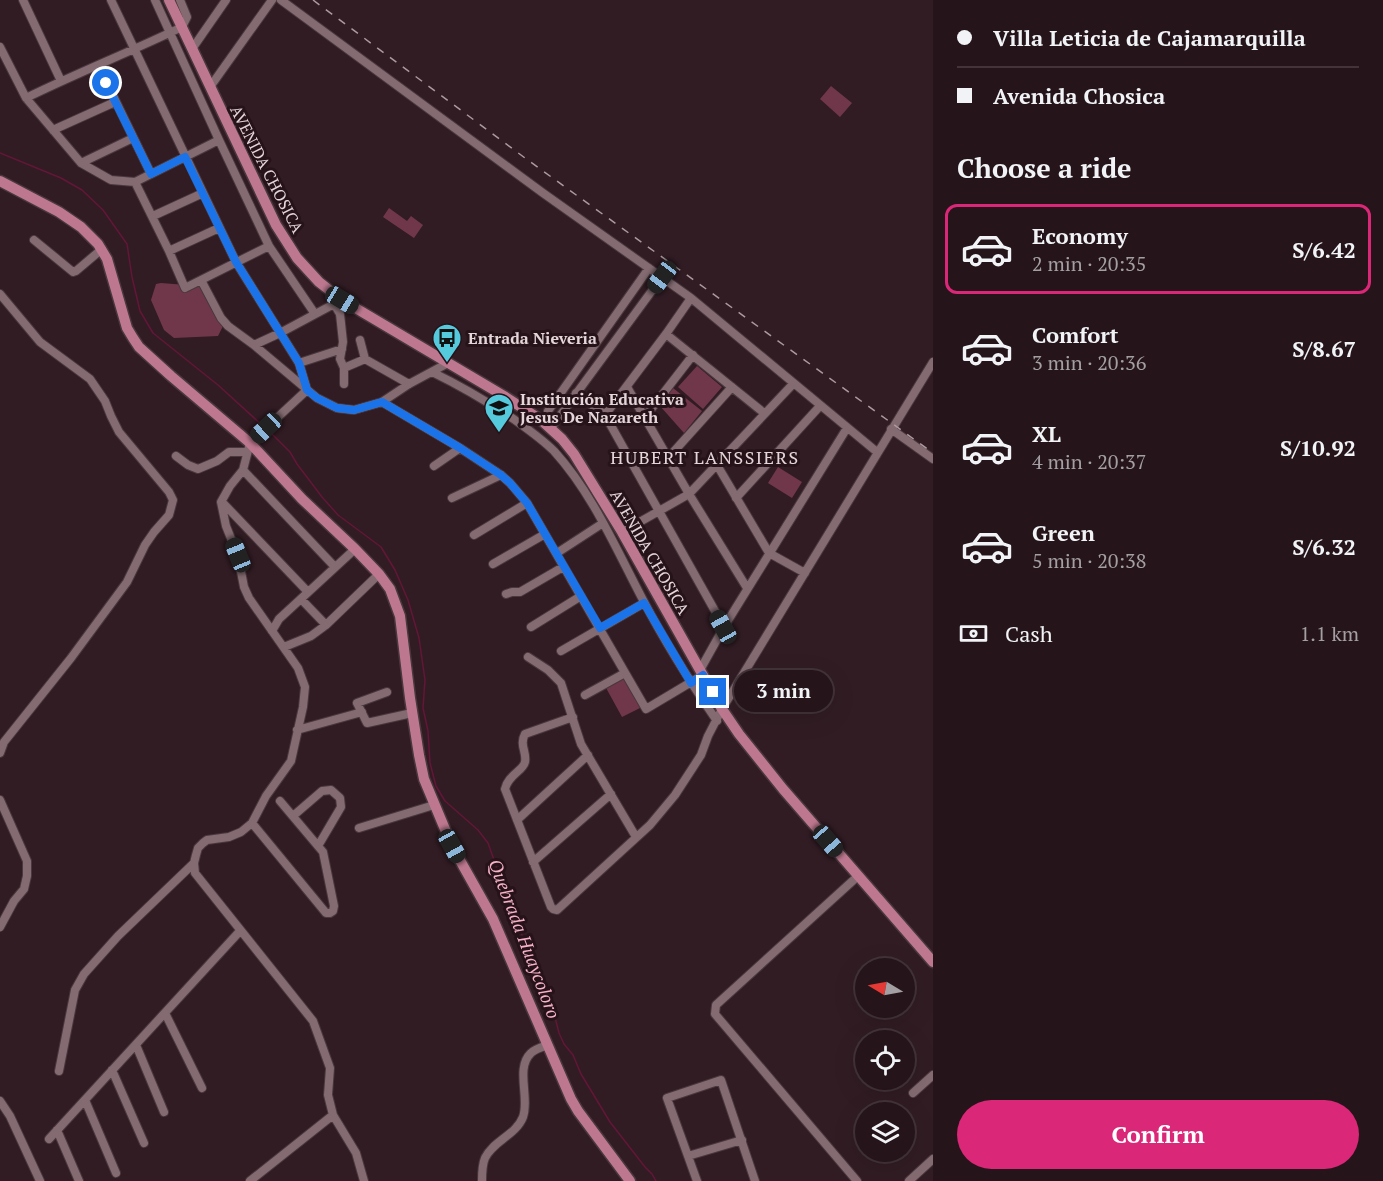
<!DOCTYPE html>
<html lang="en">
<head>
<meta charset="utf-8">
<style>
	body { margin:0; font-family:"PT Serif",serif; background:#312227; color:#f1f3f6; height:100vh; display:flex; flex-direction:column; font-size:22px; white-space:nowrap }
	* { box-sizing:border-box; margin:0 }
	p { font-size:20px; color:#a39fa2 }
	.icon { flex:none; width:33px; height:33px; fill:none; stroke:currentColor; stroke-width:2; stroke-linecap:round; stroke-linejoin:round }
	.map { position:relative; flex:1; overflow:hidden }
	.sheet { display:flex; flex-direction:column; background:#25151a; width:450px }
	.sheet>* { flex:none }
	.guide { display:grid; align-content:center; height:132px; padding:0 24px; background:#25151a }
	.needle { width:39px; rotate:280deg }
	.controls { position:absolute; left:855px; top:958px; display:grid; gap:12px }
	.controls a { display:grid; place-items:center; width:60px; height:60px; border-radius:50%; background:#25151a; box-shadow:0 6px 24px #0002,0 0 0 2px #423439; font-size:30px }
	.end { position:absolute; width:27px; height:27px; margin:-14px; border:8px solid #1a73e8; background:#fff; box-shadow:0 0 0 3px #fff }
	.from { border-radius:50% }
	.bubble { position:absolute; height:42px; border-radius:21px; background:#25151a; box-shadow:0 6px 24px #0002,0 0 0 2px #423439; font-size:20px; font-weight:600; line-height:42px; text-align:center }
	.car { position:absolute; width:18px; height:36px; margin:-18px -9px; border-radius:8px; box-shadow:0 0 4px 2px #0007; background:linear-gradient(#222 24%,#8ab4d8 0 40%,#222 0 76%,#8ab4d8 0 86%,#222 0) }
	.guide b { display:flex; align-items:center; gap:21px; height:57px; font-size:22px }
	.guide b+b { border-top:2px solid #423439 }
	.guide i { width:15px; height:15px; background:#f1f3f6 }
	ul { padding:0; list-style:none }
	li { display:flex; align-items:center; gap:18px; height:90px; margin:0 12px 9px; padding:0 12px; border:3px solid transparent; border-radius:12px }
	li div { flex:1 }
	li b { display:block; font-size:22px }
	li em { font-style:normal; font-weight:600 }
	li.current { border-color:#db2777 }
	li>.icon { width:54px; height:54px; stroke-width:1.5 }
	h2 { padding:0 24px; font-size:27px; line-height:72px }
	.pay { display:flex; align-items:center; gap:15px; height:66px; padding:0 24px; font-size:22px }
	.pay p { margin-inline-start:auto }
	.button { display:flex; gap:12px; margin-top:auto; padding:12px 24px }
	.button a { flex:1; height:69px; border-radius:36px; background:#db2777; color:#fff; font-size:24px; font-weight:600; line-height:69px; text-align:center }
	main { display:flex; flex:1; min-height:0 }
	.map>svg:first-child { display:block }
	.green { fill:#70374b }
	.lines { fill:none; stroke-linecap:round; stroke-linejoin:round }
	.stream { stroke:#631637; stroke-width:1.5 }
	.minor-casing { stroke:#49383d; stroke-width:10 }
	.major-casing { stroke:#49383d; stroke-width:13 }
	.minor { stroke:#846b72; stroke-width:8 }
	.major { stroke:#bd788f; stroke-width:10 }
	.rail { stroke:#ab9a9f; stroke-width:1.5; stroke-dasharray:8 8; stroke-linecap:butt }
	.route { stroke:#1a73e8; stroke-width:8 }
	.labels { text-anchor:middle; stroke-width:6; stroke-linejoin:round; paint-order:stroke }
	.street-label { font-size:16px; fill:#e5d6da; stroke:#261319 }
	.poi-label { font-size:16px; font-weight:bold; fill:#e5d6da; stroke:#261319; text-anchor:start }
	.neighbourhood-label { font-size:18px; letter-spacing:1.5px; fill:#e5d6da; stroke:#261319 }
	.water-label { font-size:18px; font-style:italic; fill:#f8b2c8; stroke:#261319 }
</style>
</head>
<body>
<main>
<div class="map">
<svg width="933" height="1181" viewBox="0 0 933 1181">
	<rect width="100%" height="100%" fill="#311c23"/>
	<path class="green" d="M831 86 852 103 840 117 820 99Z
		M389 208 407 221 411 216 423 225 414 238 383 217Z
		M161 283 199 286 205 293 223 326 218 336 174 338 164 330 151 300 156 284Z
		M697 366 722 387 703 409 678 387Z
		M673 388 702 411 684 433 660 406Z
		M778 467 802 482 792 498 768 483Z
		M625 676 642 707 622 717 605 686Z"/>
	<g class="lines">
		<path class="stream" d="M0 153 61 178 82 190 103 210 127 244 132 277 140 311 153 333 218 385 263 426
			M269 431 290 452 297 464 322 497 338 515 381 547 395 570 408 600 419 638 425 680 423 708 428 731 430 763 436 786 445 801 478 830 488 843 513 914 552 1005 559 1033 564 1044 573 1055 581 1074 610 1122 645 1167 652 1174 656 1181"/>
		<g class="minor-casing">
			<path id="minor" d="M23 0 61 81
				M111 0 236 262 299 363 307 390 250 443 243 470 230 486 221 502 226 526 238 556 244 587 249 598 298 668 305 687 303 707 291 761 266 796 252 823 241 832 229 837 207 840 203 843 198 848 196 855 194 863 195 873 313 1021 330 1068 328 1095 333 1115 356 1153 364 1181
				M155 0 219 140 269 246 315 314
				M281 0 543 193 691 298 877 452
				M0 47 26 98 81 163 111 180 135 182
				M192 49 226 0
				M98 65 151 174
				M210 87 272 0
				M26 98C77 73 130 52 182 27L187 17 180 0
				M53 130 115 102
				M81 163 133 138
				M135 182 169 251 185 288 269 246
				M135 182 219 140
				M153 216 203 193
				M34 240 73 272 76 271 102 249
				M169 251 219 228
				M201 280 221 318 228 326 254 345 317 398 337 408 354 410 382 402 409 384 448 363
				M0 294 40 342 90 379 105 401 111 416 119 432 169 492 173 500 169 515 154 532 145 545 127 582 71 658 4 742 0 753
				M666 334 764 413
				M360 340 365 359
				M254 345 280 333 334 304 340 314 343 342 340 359 344 368V384
				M299 363 342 349
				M344 368 365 359 409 384
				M432 372C461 386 488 402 515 420 529 430 542 439 554 451 593 494 616 549 643 600 665 642 690 682 717 721
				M627 387 689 494 747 588
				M576 393 605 415 724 627
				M382 402 460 448 501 475 510 483 527 503 646 709 703 675
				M548 411 649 268
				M605 415 666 334 691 298
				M645 417 693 355
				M551 428 662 277
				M891 429 933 459
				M176 456 188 465 198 469 217 461 229 452H247
				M668 458 732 387
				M717 465 769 553 805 573
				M434 466 460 448
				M243 470 335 567
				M452 498 501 475
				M736 498 820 406
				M222 502 308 592
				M622 532 689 494 793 384
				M474 535 527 503
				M557 553 603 523
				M493 564 545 534
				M506 594 512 592H520L563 567
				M301 599 326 625
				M531 627 581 596
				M272 631 279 619 355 549
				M284 647 311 636 326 625 379 574
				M561 651 644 603
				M528 657 548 670 561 683 581 744 636 837
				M700 670 724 627 847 428
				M387 692 357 703 367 723 412 713
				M585 695 625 673
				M573 717 525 734C519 745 527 752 525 762 523 771 508 775 505 789L551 907 553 909 557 910 650 825 675 795 701 755 708 736 722 709 933 362
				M297 730 362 712
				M0 800 27 861V876L24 889 14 901 0 927
				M293 816 322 791 331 790 340 798 341 807 318 846
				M517 820 588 755
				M252 823 326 913H330L333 911 334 906 323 852 280 801
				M359 828 434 805
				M533 862 611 794
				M165 1013 202 1088
				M136 1045 164 1112
				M112 1070 144 1143
				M59 1071 75 990 84 974 118 936 194 863
				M913 1093 933 1075
				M85 1100 116 1173
				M0 1101 10 1116 40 1181
				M57 1130 79 1181
				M49 1139 240 931
				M688 1156 742 1140
				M250 1181 333 1115
				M482 1181C482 1174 482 1165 485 1158 493 1141 516 1135 523 1117 530 1098 515 1068 531 1053 535 1049 542 1047 548 1045
				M697 1181 667 1098 721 1080 755 1181
				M857 1181 715 1014 716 1005 858 876
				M909 1181 933 1159"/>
		</g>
		<g class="major-casing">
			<path id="major" d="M169 0 276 225 297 258 319 282 342 300 504 396 541 420 562 439 574 454 622 532 722 709 739 734 783 789 933 962
				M0 181 59 212 81 227 98 244 107 259 127 328 133 338 139 347 171 376 250 443 302 499 355 549 379 574 390 589 400 616 410 698 419 755 424 779 452 846 493 919 571 1099 578 1111 630 1181"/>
		</g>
		<use href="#minor" class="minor"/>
		<use href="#major" class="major"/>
		<path class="rail" d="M313 0 525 158 933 453"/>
	</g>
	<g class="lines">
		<path class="route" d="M106 83 151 174 185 157 236 262 299 363 307 390 317 398 337 408 354 410 382 402 460 448 501 475 510 483 527 503 600 628 644 603 691 683 703 675 713 692"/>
	</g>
	<defs>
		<g id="bus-pin" transform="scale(1.5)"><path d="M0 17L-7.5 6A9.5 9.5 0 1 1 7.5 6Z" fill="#54cadc" stroke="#261319"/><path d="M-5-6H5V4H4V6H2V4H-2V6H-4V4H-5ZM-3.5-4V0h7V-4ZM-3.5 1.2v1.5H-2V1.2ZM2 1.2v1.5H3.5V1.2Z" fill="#111"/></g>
		<g id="school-pin" transform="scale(1.5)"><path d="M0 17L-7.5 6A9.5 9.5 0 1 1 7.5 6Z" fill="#54cadc" stroke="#261319"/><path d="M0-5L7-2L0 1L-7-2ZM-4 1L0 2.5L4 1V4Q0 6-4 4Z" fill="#111"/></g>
	</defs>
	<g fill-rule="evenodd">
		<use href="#bus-pin" x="447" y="338"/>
		<use href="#school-pin" x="499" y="408"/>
	</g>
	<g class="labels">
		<g class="street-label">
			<text transform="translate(267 169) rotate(63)" y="6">AVENIDA CHOSICA</text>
			<text transform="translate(650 552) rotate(60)" y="6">AVENIDA CHOSICA</text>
		</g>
		<g class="poi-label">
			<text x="468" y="344">Entrada Nieveria</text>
			<text x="520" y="405">Institución Educativa<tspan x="520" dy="18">Jesus De Nazareth</tspan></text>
		</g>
		<g class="neighbourhood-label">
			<text x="705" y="464">HUBERT LANSSIERS</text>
		</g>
		<g class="water-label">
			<text transform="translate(524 939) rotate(69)" y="6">Quebrada Huaycoloro</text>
		</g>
	</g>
</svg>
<div class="controls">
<a><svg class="needle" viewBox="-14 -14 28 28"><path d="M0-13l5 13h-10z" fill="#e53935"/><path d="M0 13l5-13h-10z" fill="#a39fa2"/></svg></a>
<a><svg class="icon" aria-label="locate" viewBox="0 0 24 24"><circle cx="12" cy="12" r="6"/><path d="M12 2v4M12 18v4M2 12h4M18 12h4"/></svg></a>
<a><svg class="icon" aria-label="layers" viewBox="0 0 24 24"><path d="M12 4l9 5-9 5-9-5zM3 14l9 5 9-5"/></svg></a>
</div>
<i class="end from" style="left:106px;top:83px"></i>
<i class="end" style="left:713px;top:692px"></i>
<div class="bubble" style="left:734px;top:670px;width:99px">3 min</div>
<i class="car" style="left:662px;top:277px;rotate:217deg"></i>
<i class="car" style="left:342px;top:300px;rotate:121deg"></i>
<i class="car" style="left:266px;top:428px;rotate:227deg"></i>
<i class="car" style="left:238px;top:555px;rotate:338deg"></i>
<i class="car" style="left:723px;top:627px;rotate:331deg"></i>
<i class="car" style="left:828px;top:841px;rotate:139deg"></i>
<i class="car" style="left:452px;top:846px;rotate:151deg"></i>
</div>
<section class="sheet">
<div class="guide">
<b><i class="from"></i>Villa Leticia de Cajamarquilla</b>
<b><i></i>Avenida Chosica</b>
</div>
<h2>Choose a ride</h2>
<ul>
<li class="current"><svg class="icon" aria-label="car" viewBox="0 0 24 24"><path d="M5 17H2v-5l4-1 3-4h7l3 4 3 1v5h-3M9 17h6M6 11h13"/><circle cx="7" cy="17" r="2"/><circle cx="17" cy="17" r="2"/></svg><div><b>Economy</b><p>2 min · 20:35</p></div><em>S/6.42</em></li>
<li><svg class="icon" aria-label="car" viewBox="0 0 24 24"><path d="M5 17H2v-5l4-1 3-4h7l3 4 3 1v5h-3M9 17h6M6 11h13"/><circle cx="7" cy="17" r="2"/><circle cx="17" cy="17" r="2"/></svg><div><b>Comfort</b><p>3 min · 20:36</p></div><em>S/8.67</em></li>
<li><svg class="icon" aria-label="car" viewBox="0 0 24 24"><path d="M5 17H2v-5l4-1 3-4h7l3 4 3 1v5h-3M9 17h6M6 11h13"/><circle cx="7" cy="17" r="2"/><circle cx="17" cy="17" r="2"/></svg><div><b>XL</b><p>4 min · 20:37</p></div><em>S/10.92</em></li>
<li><svg class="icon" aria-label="car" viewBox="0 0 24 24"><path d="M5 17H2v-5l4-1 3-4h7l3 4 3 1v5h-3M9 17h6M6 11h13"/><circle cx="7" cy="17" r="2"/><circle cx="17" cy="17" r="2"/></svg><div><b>Green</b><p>5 min · 20:38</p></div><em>S/6.32</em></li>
</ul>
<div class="pay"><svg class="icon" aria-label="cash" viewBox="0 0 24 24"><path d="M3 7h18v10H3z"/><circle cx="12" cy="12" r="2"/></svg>Cash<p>1.1 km</p></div>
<div class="button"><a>Confirm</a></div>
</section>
</main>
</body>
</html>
